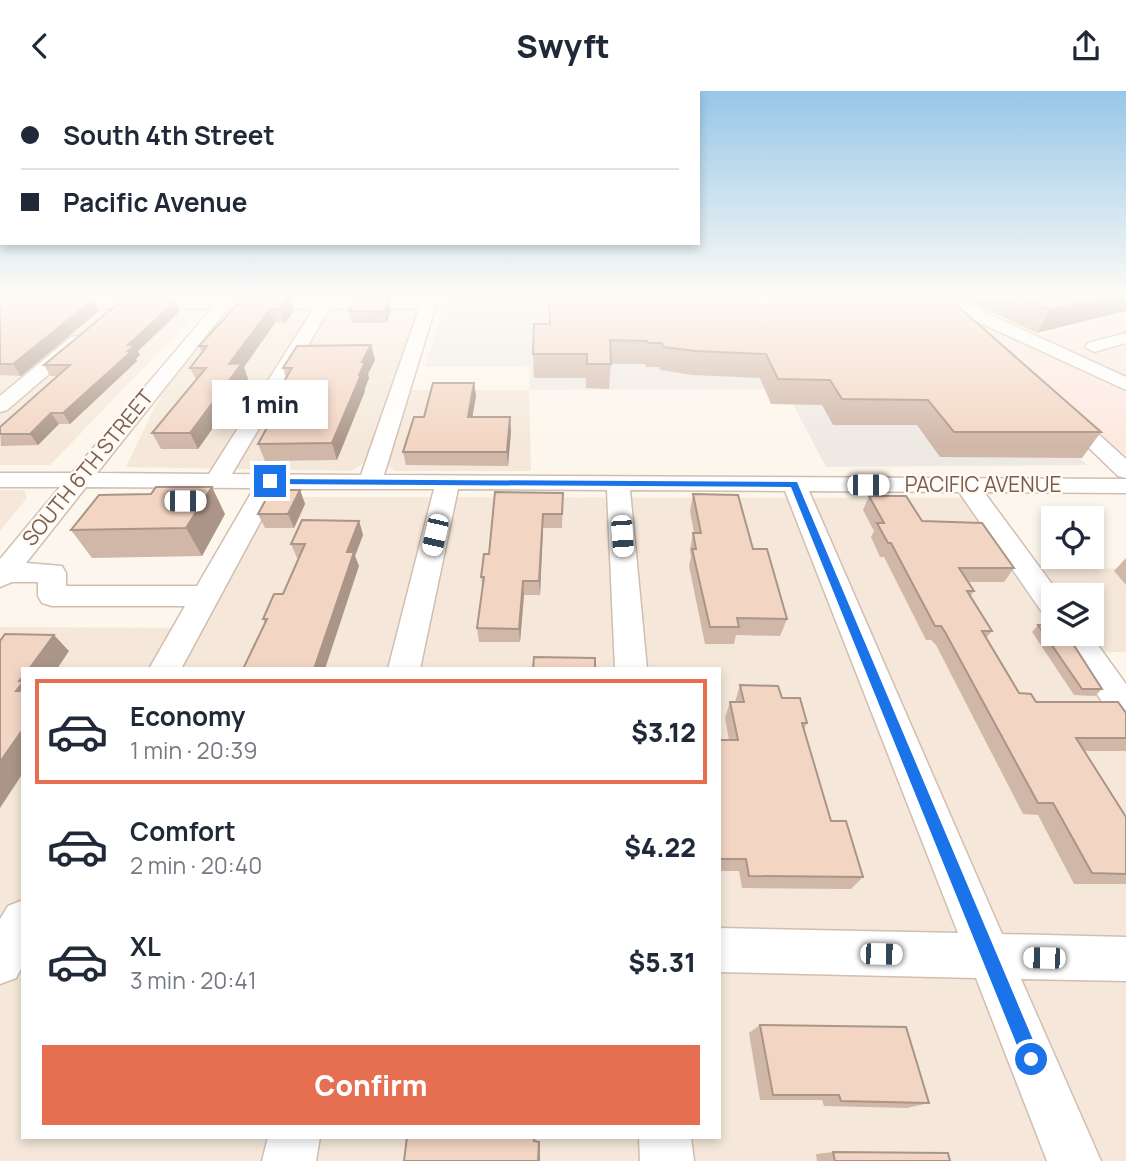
<!DOCTYPE html>
<html lang="en">
<head>
<meta charset="utf-8">
<style>
	body { margin:0; font-family:Manrope,sans-serif; background:#f2f2f3; color:#1f2937; height:100vh; display:flex; flex-direction:column; font-size:26px; white-space:nowrap }
	* { box-sizing:border-box; margin:0 }
	p { font-size:23px; color:#747a83 }
	.icon { flex:none; width:38px; height:38px; fill:none; stroke:currentColor; stroke-width:2; stroke-linecap:round; stroke-linejoin:round }
	.map { position:relative; flex:1; overflow:hidden }
	.sheet { position:absolute; left:21px; top:576px; width:700px; height:472px; display:flex; flex-direction:column; background:#fff; border-radius:0px; box-shadow:0 4px 10px #0003 }
	.sheet>* { flex:none }
	.banner { position:absolute; left:0px; top:0px; width:700px; height:154px; box-shadow:0 4px 10px #0003; display:grid; align-content:center; height:154px; padding:0 21px; background:#fff }
	.tools { position:absolute; left:1041px; top:415px; display:grid; gap:14px }
	.tools a { display:grid; place-items:center; width:63px; height:63px; border-radius:0px; background:#fff; box-shadow:0 4px 10px #0003; font-size:35px }
	.end { position:absolute; width:32px; height:32px; margin:-16px; border:9px solid #1a73e8; background:#fff; box-shadow:0 0 0 4px #fff }
	.from { border-radius:50% }
	.bubble { position:absolute; height:49px; border-radius:0px; background:#fff; box-shadow:0 4px 10px #0003; font-size:23px; font-weight:800; line-height:49px; text-align:center }
	.car { position:absolute; width:21px; height:42px; margin:-21px -10px; border-radius:9px; box-shadow:0 0 5px 2px #0007; background:linear-gradient(#fff 24%,#345 0 40%,#fff 0 76%,#345 0 86%,#fff 0) }
	.banner b { display:flex; align-items:center; gap:24px; height:66px; font-size:26px }
	.banner b+b { border-top:2px solid #e0e1e3 }
	.banner i { width:18px; height:18px; background:#1f2937 }
	ul { padding:12px 0 0; list-style:none }
	li { display:flex; align-items:center; gap:21px; height:105px; margin:0 14px 10px; padding:0 7px; border:4px solid transparent; border-radius:0px }
	li div { flex:1 }
	li b { display:block; font-size:26px }
	li em { font-style:normal; font-weight:800 }
	li.selected { border-color:#e76f51 }
	li>.icon { width:63px; height:63px; stroke-width:1.5 }
	.cta { display:flex; gap:14px; margin-top:auto; padding:14px 21px }
	.cta a { flex:1; height:80px; border-radius:0px; background:#e76f51; color:#fff; font-size:28px; font-weight:800; line-height:80px; text-align:center }
	header { display:flex; justify-content:space-between; align-items:center; height:91px; padding:0 21px; background:#fff; font-size:32px; font-weight:800 }
	.map>svg:first-child { display:block }
	.residential { fill:#f5e8da; fill-rule:evenodd }
	.commercial { fill:#fde8e0 }
	.industrial { fill:#efe9e4 }
	.lines { fill:none; stroke-linecap:round; stroke-linejoin:round }
	.minor-casing { stroke:#d1beb0; stroke-width:3 }
	.minor { fill:#fff; fill-rule:evenodd }
	.wall { fill:#d1b7a8 }
	.shaded-wall { fill:#aa9588 }
	.building { fill:#f3d5c3; stroke:#aa9588; stroke-width:2 }
	.route { fill:#1a73e8 }
	.labels { text-anchor:middle; stroke-width:5; stroke-linejoin:round; paint-order:stroke }
	.far-street-label { font-size:21px; fill:#7a5c4d; stroke:#fffaf3 }
</style>
</head>
<body>
<header><svg class="icon" aria-label="back" viewBox="0 0 24 24"><path d="M15 5l-7 7 7 7"/></svg>Swyft<svg class="icon" aria-label="share" viewBox="0 0 24 24"><path d="M12 15V3M7 8l5-5 5 5M5 13v7h14v-7"/></svg></header>
<div class="map">
<svg width="1126" height="1070" viewBox="0 0 1126 1070">
	<rect width="100%" height="100%" fill="#fdf6ec"/>
	<path class="residential" d="M0 204H214L50 374H0Z
		M244 204H421L368 370 351 380 126 376 164 297Z
		M410 299H529L531 380H395L387 374Z
		M0 399H24L27 407 0 440Z
		M275 406 966 407 1012 475 1126 478V561H1075L1126 636V1070H0V536L200 537ZM1054 504H1092V542H1054ZM23 578H719V1046H23Z"/>
	<path class="commercial" d="M945 205 1033 246 1126 222V365Z"/>
	<path class="industrial" d="M447 204H913L1087 374 826 376 785 298 529 299 530 275 425 276Z"/>
	<g class="lines">
		<g class="minor-casing">
			<path id="minor" d="M223 204H238L236 208H320L322 204H337L335 208H422L423 204H439L384 384 1126 388V402L984 401 1060 504H1054V527L1044 524 959 401 809 400 1002 843 1126 846V890L1021 888 1101 1070H1047L976 887 719 881V837L958 842 785 400 630 399 647 578H615L607 399 458 398 420 578H388L434 398H278L181 578H149L185 515H52L42 512 38 505V491H12L0 496V468L60 396H0V382H72L212 217H0V207L220 208ZM228 217H314L209 383 97 382ZM330 217 419 218 361 384 232 383ZM86 396 254 397 197 495H66V482L62 475 26 472Z
				M912 204H947L1126 286V299L937 212 913 210Z
				M1126 242V252L1094 261 1085 256 1088 252Z
				M77 245 86 250 83 254 7 319 0 321V305L71 246Z
				M1065 317 1072 319 1126 368V387L1118 385 1058 327 1055 323 1058 319Z
				M1057 542H1089L1126 593V633L1114 629Z
				M23 809V874L16 887 0 893V828L8 815Z
				M268 1046H320L316 1070H262Z
				M639 1046H691L694 1070H640Z"/>
		</g>
		<use href="#minor" class="minor"/>
	</g>
	<path class="wall" d="M0 204H117L116 205Z
		M135 204H197L196 205H136Z
		M259 204H306L305 205H260Z
		M366 204H398V205H366Z
		M549 204 1101 341 1082 367 940 366 917 334H833L822 314 771 313 760 287 692 284 660 279 659 276H646L645 273H611L609 298 586 297V287H534L533 263 550 233Z
		M954 204H1126L1037 242Z
		M290 206 294 220 285 232H275L244 276 248 288 198 358H161L152 342 196 289 190 277 202 262 199 255Z
		M0 209H93L99 220 21 285 0 284Z
		M176 210 180 220 138 260 140 264 136 268 137 270 70 333H59L38 354 1 355 0 336 58 285H50L44 274Z
		M349 220H391L386 232H352Z
		M371 254 375 269 368 283 369 287 365 297V300L337 369 265 370 258 353 286 302 283 292 286 287 283 277Z
		M474 292 476 305 472 326 511 340 508 375 406 374 403 361 424 326Z
		M300 399 305 413 294 437H265L258 423Z
		M563 402 562 437H543L540 504H524L520 551H479L477 537 483 498 481 486 489 463Z
		M693 403 753 458 787 528 780 545 736 544 734 553H705L689 475 691 466 690 459 693 442H694L690 420Z
		M869 405 922 430 1014 477 1004 491H968L974 500 970 506 992 540 986 547 1019 602 1036 611 1126 622V660H1084L1126 726V793H1074L1038 724 1023 723 936 554 931 549H926L884 466H880L871 446 874 440 863 419Z
		M225 423 202 465 92 467 71 439Z
		M359 430 363 444 355 465 359 475 265 532 263 528 283 503 298 467H297L291 453Z
		M1126 467V494L1114 480Z
		M1038 534 1102 598 1095 605 1074 604 1032 541Z
		M740 594 782 607 807 632 804 638 831 730 863 786 851 798 742 797 739 780H719V649H729L725 627 730 611H735Z
		M760 934 929 1012 907 1017 824 1015 822 1009H760L749 942Z
		M833 1061 950 1070H817L816 1063Z"/>
	<path class="shaded-wall" d="M1112 204H1126V220L1037 242 1050 219Z
		M290 206 294 220 285 232 280 218Z
		M93 209 99 220 21 285 13 273Z
		M389 209 391 220 386 232 384 221Z
		M176 210 180 220 138 260 140 264 136 268 137 270 70 333 63 322 128 254Z
		M270 218 275 232 244 276 248 288 198 358 190 342 229 273Z
		M371 254 375 269 368 283 369 287 365 297V300L337 369 332 352 359 284 362 271Z
		M474 292 476 305 470 340 468 326Z
		M51 322 59 333 38 354 30 343Z
		M510 326 511 340 508 375 507 361Z
		M212 396 225 423 202 465 186 437Z
		M300 399 305 413 294 437 288 423Z
		M543 423V437L540 504 539 490Z
		M359 430 363 444 355 465 359 475 325 578H314L347 461Z
		M523 490 524 504 520 551 519 538Z
		M54 544 69 560 57 578H29Z
		M23 586V605L16 600 19 590Z
		M23 638V682L0 717V671Z
		M539 1051 540 1053V1070H538Z"/>
	<path class="building" d="M549 204H945L1101 341H954L928 309 842 308 830 289 778 288 766 263 696 260 663 256 662 252H648L647 250 610 249 611 273H587V263H533L534 233H550Z
		M1015 204H1112L1050 219Z
		M244 206H290L280 218H270L229 273 242 272 190 342H152L206 277H190L207 255H199Z
		M355 208 389 209 384 221 349 220Z
		M0 209H93L13 273H0Z
		M121 210H176L128 254H135L128 260H132L63 322H51L30 343H0V336L70 274H44Z
		M371 254 362 271H365L359 284H361L332 352 258 353 292 292H283L292 277H283L297 255Z
		M433 292H474L468 326H510L507 361H403L414 326H424Z
		M156 396H212L186 437 71 439 99 404 151 403Z
		M271 399H300L288 423H258Z
		M495 401 563 402 562 423H543L539 490H523L519 538 477 537 484 486H481L484 463H489Z
		M693 403 738 404 753 458H767L787 528 737 527 739 536H710L692 458H696L693 442H701Z
		M869 405H906L922 430 982 432 1014 477H959L974 500H967L992 540H982L1019 602 1031 603 1036 611H1118L1126 622V647H1076L1126 726V783L1092 782 1053 712H1038L945 541 941 535H935L891 452H888L877 432H884Z
		M302 429 359 430 347 461H354L314 578H243L267 528H263L274 503H283L305 453H291Z
		M1038 534H1054V542H1066L1102 598H1082Z
		M5 543 54 544 29 578H23V586L19 590 23 591 16 600H23V638L0 671V550Z
		M534 566 595 567V578H533Z
		M740 594 778 595 782 607H800L807 632H802L831 730H846L863 786 749 785 746 768H719V649H738L730 611H744Z
		M760 934 906 936 929 1012 841 1010 839 1004H773Z
		M407 1046H534V1050L539 1051 538 1070H404Z
		M833 1061 948 1062 950 1070H835Z"/>
	<linearGradient id="sky" x2="0" y2="1"><stop stop-color="#97c7e8"/><stop offset="0.58" stop-color="#fefbf6"/><stop offset="1" stop-color="#fefbf6" stop-opacity="0"/></linearGradient>
	<rect width="1126" height="354" fill="url(#sky)"/>
	<path class="route" d="M267 388 797 391 1041 968 1038 974 1031 977 1025 974 791 396 270 393 266 390Z"/>
	<g class="labels">
		<g class="far-street-label">
			<text transform="translate(88 377) rotate(-51)" y="7">SOUTH 6TH STREET</text>
			<text x="983" y="401">PACIFIC AVENUE</text>
		</g>
	</g>
</svg>
<div class="tools">
<a><svg class="icon" aria-label="locate" viewBox="0 0 24 24"><circle cx="12" cy="12" r="6"/><path d="M12 2v4M12 18v4M2 12h4M18 12h4"/></svg></a>
<a><svg class="icon" aria-label="layers" viewBox="0 0 24 24"><path d="M12 4l9 5-9 5-9-5zM3 14l9 5 9-5"/></svg></a>
</div>
<i class="end from" style="left:1031px;top:968px"></i>
<i class="end" style="left:270px;top:390px"></i>
<div class="bubble" style="left:212px;top:289px;width:116px">1 min</div>
<i class="car" style="left:868px;top:394px;rotate:90deg"></i>
<i class="car" style="left:185px;top:410px;rotate:90deg"></i>
<i class="car" style="left:435px;top:444px;rotate:193deg"></i>
<i class="car" style="left:622px;top:445px;rotate:176deg"></i>
<i class="car" style="left:881px;top:863px;rotate:91deg"></i>
<i class="car" style="left:1044px;top:867px;rotate:271deg"></i>
<div class="banner">
<b><i class="from"></i>South 4th Street</b>
<b><i></i>Pacific Avenue</b>
</div>
<section class="sheet">
<ul>
<li class="selected"><svg class="icon" aria-label="car" viewBox="0 0 24 24"><path d="M5 17H2v-5l4-1 3-4h7l3 4 3 1v5h-3M9 17h6M6 11h13"/><circle cx="7" cy="17" r="2"/><circle cx="17" cy="17" r="2"/></svg><div><b>Economy</b><p>1 min · 20:39</p></div><em>$3.12</em></li>
<li><svg class="icon" aria-label="car" viewBox="0 0 24 24"><path d="M5 17H2v-5l4-1 3-4h7l3 4 3 1v5h-3M9 17h6M6 11h13"/><circle cx="7" cy="17" r="2"/><circle cx="17" cy="17" r="2"/></svg><div><b>Comfort</b><p>2 min · 20:40</p></div><em>$4.22</em></li>
<li><svg class="icon" aria-label="car" viewBox="0 0 24 24"><path d="M5 17H2v-5l4-1 3-4h7l3 4 3 1v5h-3M9 17h6M6 11h13"/><circle cx="7" cy="17" r="2"/><circle cx="17" cy="17" r="2"/></svg><div><b>XL</b><p>3 min · 20:41</p></div><em>$5.31</em></li>
</ul>
<div class="cta"><a>Confirm</a></div>
</section>
</div>
</body>
</html>
